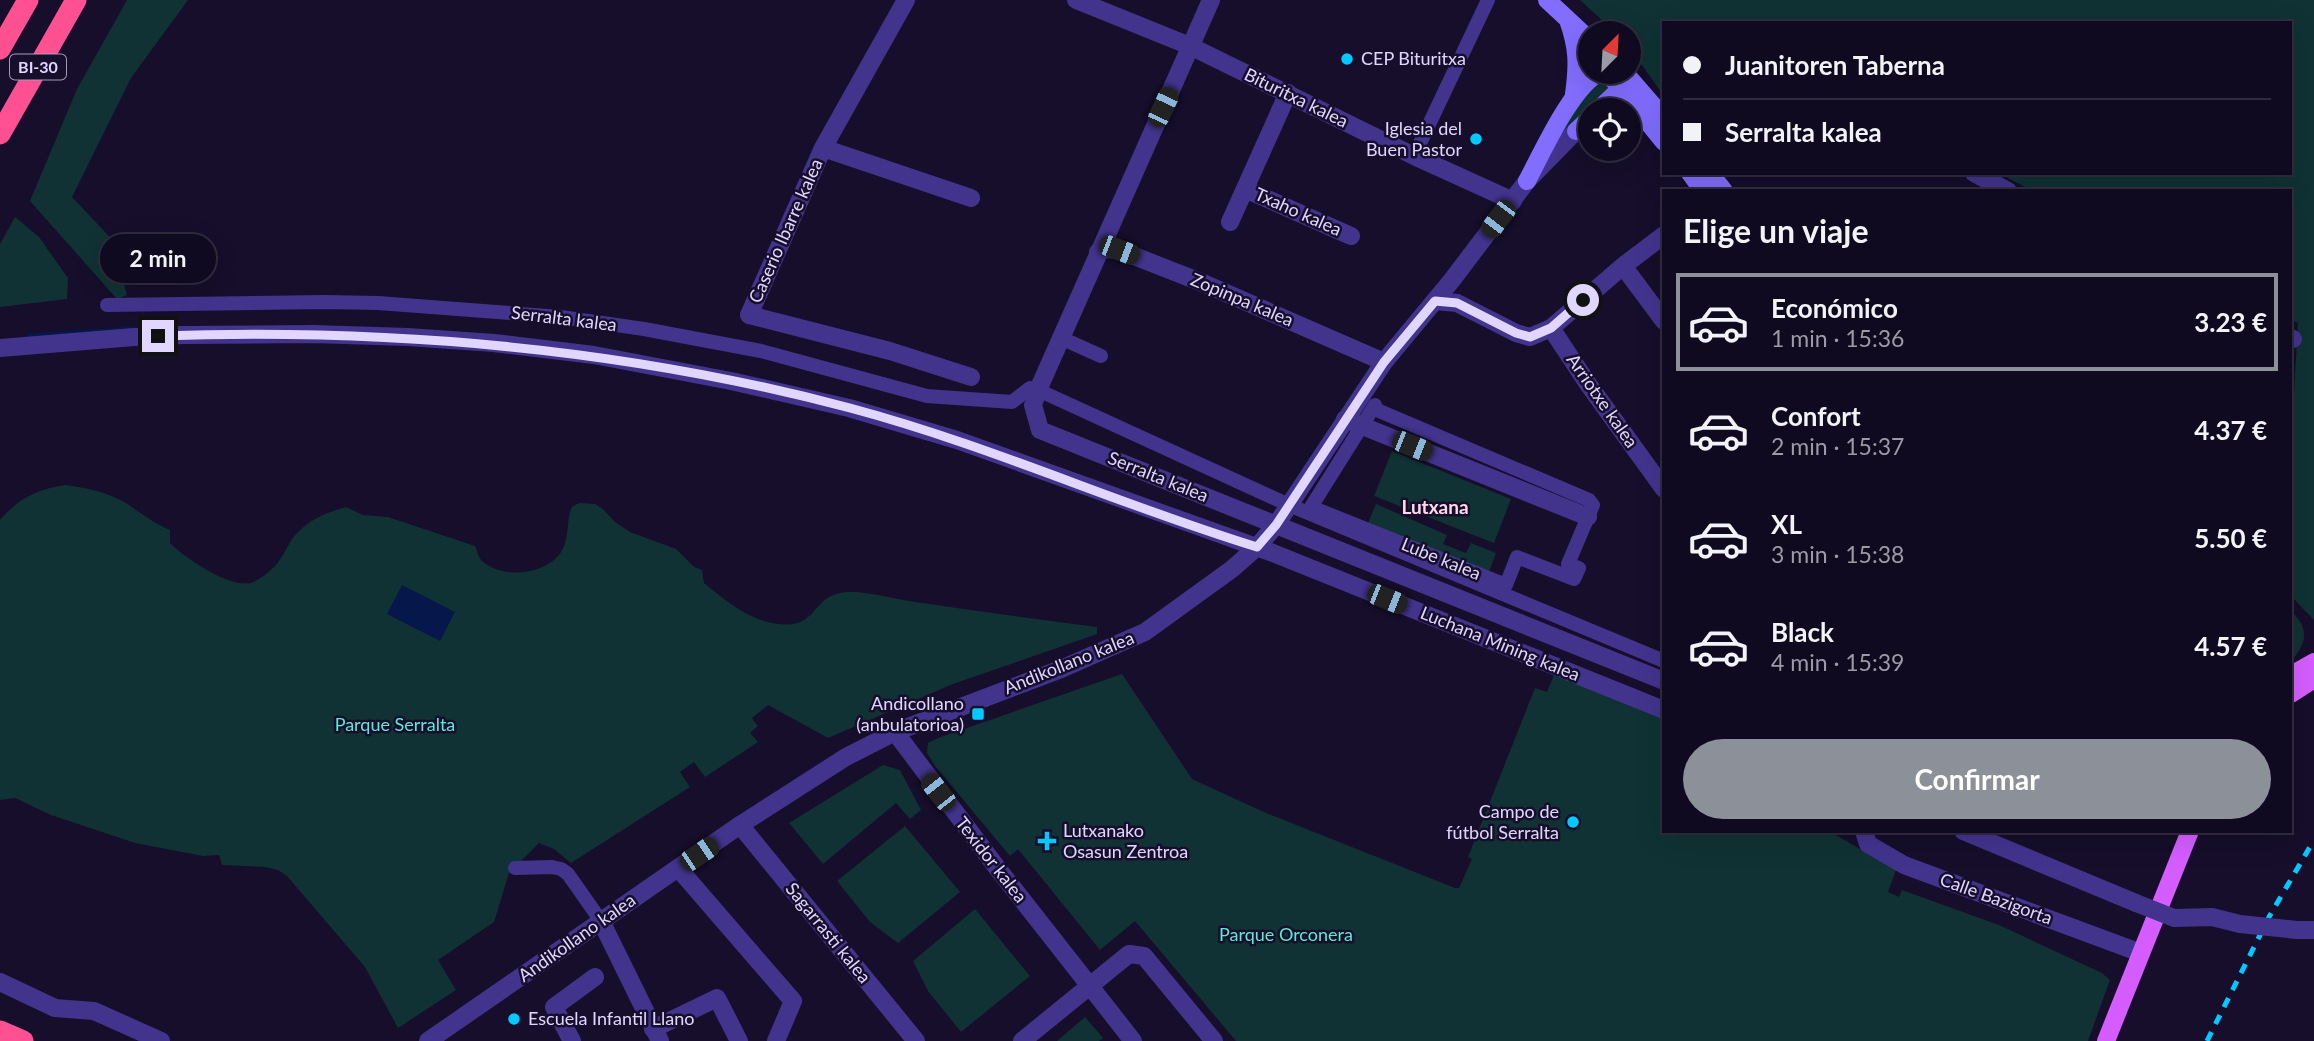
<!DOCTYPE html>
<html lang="es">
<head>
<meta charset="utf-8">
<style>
	body { margin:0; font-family:Lato,sans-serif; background:#191329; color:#f1f3f6; height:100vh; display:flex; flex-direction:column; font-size:26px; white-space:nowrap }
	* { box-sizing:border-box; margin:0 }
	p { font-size:23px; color:#9c9aa5 }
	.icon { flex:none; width:38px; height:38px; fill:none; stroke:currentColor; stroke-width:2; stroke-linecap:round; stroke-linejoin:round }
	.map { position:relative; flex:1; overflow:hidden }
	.drawer { position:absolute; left:1662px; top:189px; width:630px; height:644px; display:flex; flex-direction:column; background:#100a20; border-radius:0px; box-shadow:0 7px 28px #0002,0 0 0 2px #302b3e }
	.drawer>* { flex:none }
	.guide { position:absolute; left:1662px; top:21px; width:630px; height:154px; border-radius:0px; box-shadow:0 7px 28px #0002,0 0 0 2px #302b3e; display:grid; align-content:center; height:154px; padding:0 21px; background:#100a20 }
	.needle { width:46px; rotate:24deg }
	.buttons { position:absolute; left:1578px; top:21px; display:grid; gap:14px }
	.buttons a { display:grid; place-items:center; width:63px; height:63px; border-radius:50%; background:#100a20; box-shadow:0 7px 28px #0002,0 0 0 2px #302b3e; font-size:35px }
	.end { position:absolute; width:32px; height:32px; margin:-16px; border:9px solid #e0d6ff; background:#111; box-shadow:0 0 0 4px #111 }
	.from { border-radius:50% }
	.bubble { position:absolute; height:49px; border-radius:24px; background:#100a20; box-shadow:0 7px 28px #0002,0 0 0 2px #302b3e; font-size:23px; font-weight:700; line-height:49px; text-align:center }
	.car { position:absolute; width:21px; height:42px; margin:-21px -10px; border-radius:9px; box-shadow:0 0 5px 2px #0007; background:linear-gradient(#222 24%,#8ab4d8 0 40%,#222 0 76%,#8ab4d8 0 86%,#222 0) }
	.guide b { display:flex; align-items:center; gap:24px; height:66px; font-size:26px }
	.guide b+b { border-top:2px solid #302b3e }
	.guide i { width:18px; height:18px; background:#f1f3f6 }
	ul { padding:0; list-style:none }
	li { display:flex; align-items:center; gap:21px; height:98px; margin:0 14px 10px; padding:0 7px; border:4px solid transparent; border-radius:0px }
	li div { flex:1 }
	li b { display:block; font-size:26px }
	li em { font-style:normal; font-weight:700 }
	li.current { border-color:#8c9099 }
	li>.icon { width:63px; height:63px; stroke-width:1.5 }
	h2 { padding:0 21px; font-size:32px; line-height:84px }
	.primary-button { display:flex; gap:14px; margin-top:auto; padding:14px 21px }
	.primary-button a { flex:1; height:80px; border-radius:42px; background:#8c9099; color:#fff; font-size:28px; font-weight:700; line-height:80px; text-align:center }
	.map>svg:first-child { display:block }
	.green { fill:#103234 }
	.water { fill:#05174b }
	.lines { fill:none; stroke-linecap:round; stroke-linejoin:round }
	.stream { stroke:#05174b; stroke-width:5 }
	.pedestrian { stroke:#42348d; stroke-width:14 }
	.minor { stroke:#42348d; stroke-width:18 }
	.tertiary { stroke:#42348d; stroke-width:18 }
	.secondary { stroke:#826dff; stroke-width:18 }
	.primary { stroke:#d55dff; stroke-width:18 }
	.motorway { stroke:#ff5191; stroke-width:21 }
	.rail { stroke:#02c9ff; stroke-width:5; stroke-dasharray:10 9; stroke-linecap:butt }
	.minor-bridge { stroke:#42348d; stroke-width:18 }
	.route { stroke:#e0d6ff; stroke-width:9 }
	.poi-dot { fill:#02c9ff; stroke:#160e2a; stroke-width:2.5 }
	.labels { text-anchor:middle; stroke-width:5; stroke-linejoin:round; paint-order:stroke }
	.shield { fill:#160e2a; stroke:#a39abf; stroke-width:2 }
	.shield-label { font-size:16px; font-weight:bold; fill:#e0d6ff }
	.poi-label { font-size:18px; fill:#e0d6ff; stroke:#160e2a; text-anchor:start }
	.street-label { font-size:18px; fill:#e0d6ff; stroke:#160e2a }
	.park-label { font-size:18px; fill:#56ecd7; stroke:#160e2a }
	.neighbourhood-label { font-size:19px; font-weight:bold; fill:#ffd8ec; stroke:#160e2a }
</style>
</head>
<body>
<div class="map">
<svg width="2314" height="1041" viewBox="0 0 2314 1041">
	<rect width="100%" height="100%" fill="#160e2a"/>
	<path class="green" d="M127 0H188L131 78 72 197 123 251 117 261 127 295 117 299 30 201 77 89Z
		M1580 0H2314V620L2291 596V444L2298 323 2291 320V191H2033L1998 173H2291V23H1664V96L1629 47V33H1616Z
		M1609 79V88L1553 145 1579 99 1596 81Z
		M15 217 39 237 68 278 67 299 0 307V244Z
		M1392 451 1511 499 1494 543 1374 496Z
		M66 485C87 488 107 492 126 503 141 513 153 523 170 530V543C185 558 229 588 251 583 259 580 268 573 274 567 284 557 288 542 298 532 312 518 328 512 346 507L363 515 388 517 475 546C477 550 479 558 482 561 503 579 542 575 559 555 571 540 565 522 572 507L579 503 595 504 603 509 615 522 630 532 676 549 694 567 702 570 704 583C723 598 743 616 768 622 821 635 808 594 847 592 869 591 893 599 916 602 976 611 1036 619 1097 627V634L953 684 828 738 768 705 752 718 758 726 750 733 758 742 705 777 694 762 680 772 690 787 571 863 554 849 539 843 509 873 494 922 438 960 456 990 398 1028 365 967 287 876 278 870 265 867 222 865 219 855 203 856 135 843 51 815 15 798 0 800V520C19 498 37 489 66 485Z
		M1376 504 1447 535 1443 544 1466 553 1471 543 1496 553 1487 577 1366 528Z
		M2291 611C2309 628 2308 642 2291 661Z
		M1122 674 1192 779 1266 813 1455 888H1459L1472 859 1468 857 1535 688 1547 692 1554 675 1664 719V831H1829L1896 870 1888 892 1899 897 1902 890 1999 925 2102 973 2110 980 2088 1041H1236L1135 921 1100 950 1018 849 1010 856 935 766 927 753 928 743 938 738Z
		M883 765 900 770 921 810 910 819 896 803 823 864 789 823Z
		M905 826 960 892 898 943 870 922 837 881Z
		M975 909 1030 976 961 1032 928 991 913 961Z
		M1085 1017 1103 1038 1099 1041H1057Z"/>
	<path class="water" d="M402 585 455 612 440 641 387 614Z"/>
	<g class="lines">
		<path class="stream" d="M30 336 132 329"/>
		<path class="pedestrian" d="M1414 156 1488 0
			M107 305 325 302 378 303 561 317 644 329 761 351 927 396 1012 402 1030 388 1038 390 1289 505 1664 661
			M1061 338 1101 356
			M1375 405 1377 410 1589 500 1593 505 1568 564 1579 568 1574 579 1517 557 1506 585 1311 507Z
			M515 868 552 867 561 869 568 874 601 921"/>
		<path class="minor" d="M906 0 823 148 749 315 890 351 971 377
			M1076 0 1190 46 1414 156 1513 201
			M1211 0 1038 390 1033 405 1040 430 1664 681
			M823 148 971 198
			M1974 173 2008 191
			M1245 189 1351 236
			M1230 222 1288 93
			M1098 252 1107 249 1119 250 1203 283 1384 362
			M1623 266 1664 321
			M1435 301 1457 303 1516 333 1530 337 1551 328 1623 266 1664 235
			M1551 328 1588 384 1664 489
			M2291 338 2293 339
			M0 348 134 337 183 335 313 334 408 337 494 343 594 355 731 381 849 408 957 440 1273 553 1664 710
			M1345 419 1588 517
			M895 732 998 869 1133 1041
			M740 825 916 1041
			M1864 831 1868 844 1904 865 2141 953
			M1963 831 2136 903
			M678 868 793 1001 776 1041
			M601 921 660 1041
			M2297 930H2314
			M0 982 55 1008 94 1011 161 1041
			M653 1029 717 998 739 1041
			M572 1041 554 1007 595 977
			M1022 1041 1129 954 1144 956 1214 1041"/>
		<path class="tertiary" d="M428 1041 740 825 846 757 895 732 1061 669 1145 632 1232 569 1257 547 1276 525 1384 362 1452 280 1527 181 1576 131"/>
		<path class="secondary" d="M1547 0 1591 41
			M1568 20C1578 48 1578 65 1574 94
			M1607 72 1664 142
			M1624 72 1664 118
			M1598 110 1620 89
			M1576 131 1591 117
			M1690 173 1703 191
			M1710 173 1724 191
			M1527 181C1542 153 1572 85 1601 72"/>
		<path class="primary" d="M2291 675 2314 662
			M2291 694 2314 679
			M2106 1041 2190 831"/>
		<path class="motorway" d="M0 49 28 0
			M0 134 76 0
			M0 1031 23 1041"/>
		<path class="rail" d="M2207 1041 2269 917 2314 840"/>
		<path class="minor-bridge" d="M2136 903 2174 918 2212 917 2240 924 2297 930"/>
	</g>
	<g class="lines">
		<path class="route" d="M158 336C391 328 624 348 850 408 989 445 1120 505 1257 547L1276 525 1384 362 1435 301 1457 303 1516 333 1530 337 1551 328 1583 300"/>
	</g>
	<g class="poi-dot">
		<circle cx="1347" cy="59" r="7"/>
		<circle cx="1476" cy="139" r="7"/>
		<rect x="971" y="707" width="14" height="14" rx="3.5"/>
		<circle cx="1573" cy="822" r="7"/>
		<path d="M1043.5 830.5h7v7h7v7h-7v7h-7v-7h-7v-7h7z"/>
		<circle cx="514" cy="1019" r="7"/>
	</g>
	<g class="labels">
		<rect class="shield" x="10" y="54.5" width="56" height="25" rx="5"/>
		<g class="shield-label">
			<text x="38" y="73">BI-30</text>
		</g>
		<g class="poi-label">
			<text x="1361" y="65">CEP Bituritxa</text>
			<text x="1462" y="135" text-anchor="end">Iglesia del<tspan x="1462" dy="21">Buen Pastor</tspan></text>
			<text x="964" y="710" text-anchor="end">Andicollano<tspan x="964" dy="21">(anbulatorioa)</tspan></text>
			<text x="1559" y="818" text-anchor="end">Campo de<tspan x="1559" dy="21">fútbol Serralta</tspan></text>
			<text x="1063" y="837">Lutxanako<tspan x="1063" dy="21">Osasun Zentroa</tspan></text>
			<text x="528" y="1025">Escuela Infantil Llano</text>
		</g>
		<g class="street-label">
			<text transform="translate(1296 98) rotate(26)" y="6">Bituritxa kalea</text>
			<text transform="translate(1298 212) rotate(24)" y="6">Txaho kalea</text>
			<text transform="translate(786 231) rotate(-66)" y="6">Caserio Ibarre kalea</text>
			<text transform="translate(1242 300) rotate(23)" y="6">Zopinpa kalea</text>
			<text transform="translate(564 319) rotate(7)" y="6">Serralta kalea</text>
			<text transform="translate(1602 401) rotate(55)" y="6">Arriotxe kalea</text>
			<text transform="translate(1158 477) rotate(22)" y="6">Serralta kalea</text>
			<text transform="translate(1441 559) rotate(22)" y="6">Lube kalea</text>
			<text transform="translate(1500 644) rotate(22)" y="6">Luchana Mining kalea</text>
			<text transform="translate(1069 663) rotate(-22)" y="6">Andikollano kalea</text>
			<text transform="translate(991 860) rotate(52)" y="6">Texidor kalea</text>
			<text transform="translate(1996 899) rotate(20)" y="6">Calle Bazigorta</text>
			<text transform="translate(828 933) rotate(51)" y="6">Sagarrasti kalea</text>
			<text transform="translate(577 938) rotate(-35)" y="6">Andikollano kalea</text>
		</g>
		<g class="park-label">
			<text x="395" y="731">Parque Serralta</text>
			<text x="1286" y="941">Parque Orconera</text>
		</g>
		<g class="neighbourhood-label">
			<text x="1435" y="514">Lutxana</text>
		</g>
	</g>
</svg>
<div class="buttons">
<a><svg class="needle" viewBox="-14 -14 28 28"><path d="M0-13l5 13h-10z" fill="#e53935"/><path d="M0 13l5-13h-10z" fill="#9c9aa5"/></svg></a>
<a><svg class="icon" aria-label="locate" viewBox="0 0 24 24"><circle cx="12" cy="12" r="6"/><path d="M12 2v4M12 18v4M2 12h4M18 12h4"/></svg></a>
</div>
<i class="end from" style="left:1583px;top:300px"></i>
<i class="end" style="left:158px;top:336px"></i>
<div class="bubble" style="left:100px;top:234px;width:116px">2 min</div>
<i class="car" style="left:1163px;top:107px;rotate:25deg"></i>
<i class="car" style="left:1498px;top:219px;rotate:217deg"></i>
<i class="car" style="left:1119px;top:250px;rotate:111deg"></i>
<i class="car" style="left:1412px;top:446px;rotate:112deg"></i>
<i class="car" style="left:1387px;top:599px;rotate:112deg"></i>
<i class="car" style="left:938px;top:792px;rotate:322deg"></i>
<i class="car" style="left:699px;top:854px;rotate:56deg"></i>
<div class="guide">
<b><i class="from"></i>Juanitoren Taberna</b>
<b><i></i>Serralta kalea</b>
</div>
<section class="drawer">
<h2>Elige un viaje</h2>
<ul>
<li class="current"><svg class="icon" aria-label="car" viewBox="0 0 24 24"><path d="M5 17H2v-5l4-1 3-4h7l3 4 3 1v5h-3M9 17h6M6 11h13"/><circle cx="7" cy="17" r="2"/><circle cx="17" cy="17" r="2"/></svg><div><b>Económico</b><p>1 min · 15:36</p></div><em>3.23 €</em></li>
<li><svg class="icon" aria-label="car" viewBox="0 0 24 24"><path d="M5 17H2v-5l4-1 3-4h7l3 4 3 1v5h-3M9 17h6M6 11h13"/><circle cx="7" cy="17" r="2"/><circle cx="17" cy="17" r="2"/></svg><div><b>Confort</b><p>2 min · 15:37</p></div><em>4.37 €</em></li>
<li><svg class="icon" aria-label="car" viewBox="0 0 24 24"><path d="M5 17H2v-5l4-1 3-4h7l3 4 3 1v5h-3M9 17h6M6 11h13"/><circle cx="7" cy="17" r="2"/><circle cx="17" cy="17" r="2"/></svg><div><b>XL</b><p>3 min · 15:38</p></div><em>5.50 €</em></li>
<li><svg class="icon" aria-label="car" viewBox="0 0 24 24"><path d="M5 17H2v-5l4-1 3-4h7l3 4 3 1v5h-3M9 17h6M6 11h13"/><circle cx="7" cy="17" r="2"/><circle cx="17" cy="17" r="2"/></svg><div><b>Black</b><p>4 min · 15:39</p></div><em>4.57 €</em></li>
</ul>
<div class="primary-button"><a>Confirmar</a></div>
</section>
</div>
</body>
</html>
